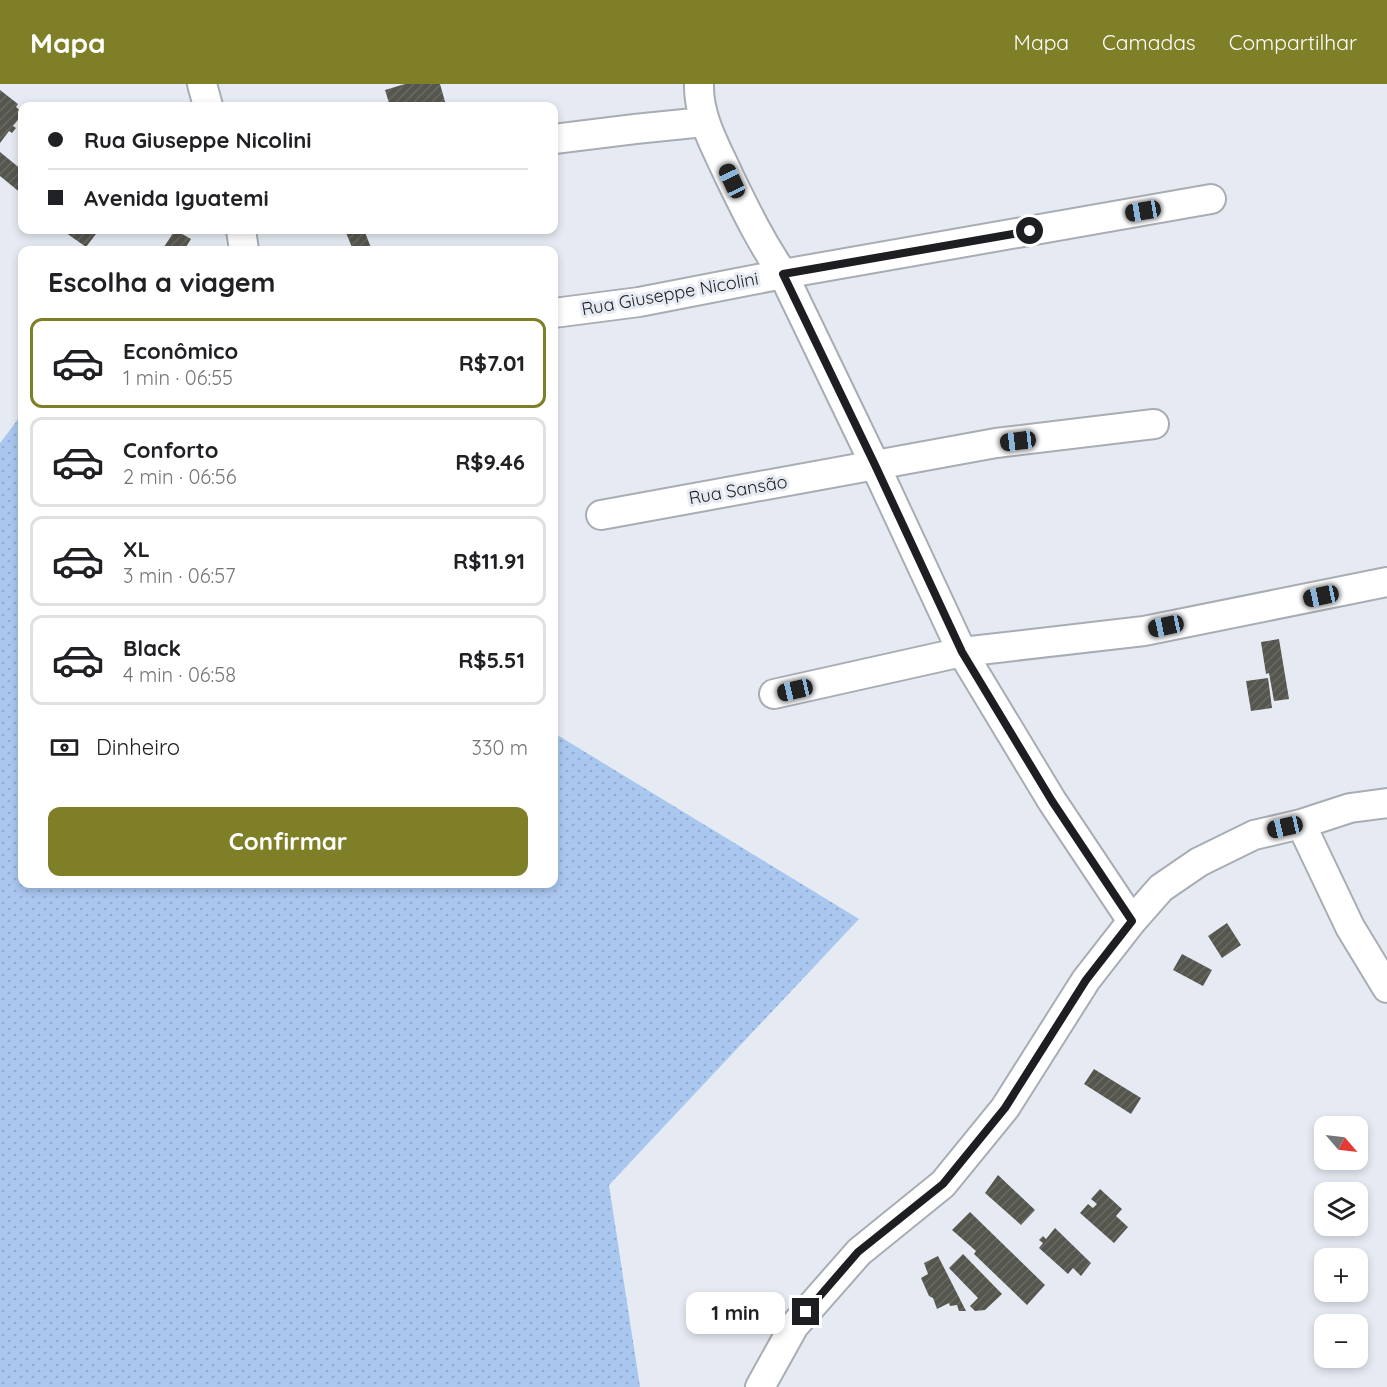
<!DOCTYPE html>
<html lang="pt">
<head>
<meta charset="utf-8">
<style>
	body { margin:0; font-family:Quicksand,sans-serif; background:#f2f2f2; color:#202124; height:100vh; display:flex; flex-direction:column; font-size:22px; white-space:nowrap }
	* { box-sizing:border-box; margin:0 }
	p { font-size:20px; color:#757577 }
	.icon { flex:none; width:33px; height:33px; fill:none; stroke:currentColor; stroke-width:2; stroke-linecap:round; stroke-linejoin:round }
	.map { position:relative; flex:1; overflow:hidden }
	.panel { position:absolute; left:18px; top:162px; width:540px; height:642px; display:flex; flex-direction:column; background:#fff; border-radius:12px; box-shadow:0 3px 9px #0003 }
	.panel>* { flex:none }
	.top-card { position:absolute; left:18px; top:18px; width:540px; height:132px; border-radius:12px; box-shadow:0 3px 9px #0003; display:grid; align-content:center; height:132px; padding:0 30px; background:#fff }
	.needle { width:39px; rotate:118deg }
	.controls { position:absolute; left:1314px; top:1032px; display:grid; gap:12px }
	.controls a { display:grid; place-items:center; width:54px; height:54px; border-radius:12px; background:#fff; box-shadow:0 3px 9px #0003; font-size:30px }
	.end { position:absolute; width:27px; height:27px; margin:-14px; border:8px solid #1d1e21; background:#fff; box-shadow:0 0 0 3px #fff }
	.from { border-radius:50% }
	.bubble { position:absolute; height:42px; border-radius:12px; background:#fff; box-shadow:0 3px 9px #0003; font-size:20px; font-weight:800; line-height:42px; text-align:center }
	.car { position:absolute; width:18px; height:36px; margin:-18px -9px; border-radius:8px; box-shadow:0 0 4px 2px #0007; background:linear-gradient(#222 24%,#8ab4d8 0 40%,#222 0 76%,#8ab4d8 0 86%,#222 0) }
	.top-card b { display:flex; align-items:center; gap:21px; height:57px; font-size:22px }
	.top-card b+b { border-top:2px solid #e0e0e0 }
	.top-card i { width:15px; height:15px; background:#202124 }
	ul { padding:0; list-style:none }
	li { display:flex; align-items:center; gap:18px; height:90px; margin:0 12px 9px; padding:0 18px; border:3px solid #e0e0e0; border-radius:12px }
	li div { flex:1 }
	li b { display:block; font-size:22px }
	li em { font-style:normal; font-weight:800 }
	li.current { border-color:#7f7f28 }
	li>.icon { width:54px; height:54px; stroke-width:1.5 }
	h2 { padding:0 30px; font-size:27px; line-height:72px }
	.pay { display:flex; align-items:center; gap:15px; height:66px; padding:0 30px; font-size:22px }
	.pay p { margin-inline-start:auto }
	.button { display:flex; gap:12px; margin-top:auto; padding:12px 30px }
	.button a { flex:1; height:69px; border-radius:12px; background:#7f7f28; color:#fff; font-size:24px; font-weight:800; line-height:69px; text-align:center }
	header { display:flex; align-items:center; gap:36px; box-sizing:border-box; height:84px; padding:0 30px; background:#7f7f28; color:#fff }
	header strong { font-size:28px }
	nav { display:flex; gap:33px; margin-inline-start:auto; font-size:21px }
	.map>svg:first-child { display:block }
	.park { fill:url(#park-dots) }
	.building { fill:url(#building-hatch) }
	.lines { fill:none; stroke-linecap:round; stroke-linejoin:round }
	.street-casing { stroke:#a8adb4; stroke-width:32 }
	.street { stroke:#fff; stroke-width:28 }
	.route { stroke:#1d1e21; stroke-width:8 }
	.labels { text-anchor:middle; stroke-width:6; stroke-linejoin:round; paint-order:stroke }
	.street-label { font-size:18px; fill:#1d1e21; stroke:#e6ebf3 }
</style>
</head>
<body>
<header>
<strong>Mapa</strong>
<nav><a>Mapa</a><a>Camadas</a><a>Compartilhar</a></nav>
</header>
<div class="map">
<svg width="1387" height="1303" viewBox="0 0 1387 1303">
	<defs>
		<pattern id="park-dots" width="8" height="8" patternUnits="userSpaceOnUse" patternTransform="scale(1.5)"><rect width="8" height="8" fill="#aac7f0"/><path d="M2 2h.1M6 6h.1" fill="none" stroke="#92aace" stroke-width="1.8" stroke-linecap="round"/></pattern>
		<pattern id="building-hatch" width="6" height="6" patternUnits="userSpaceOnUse" patternTransform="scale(1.5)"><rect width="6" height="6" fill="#55564e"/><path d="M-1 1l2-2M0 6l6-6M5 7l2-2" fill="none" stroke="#696a64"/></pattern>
	</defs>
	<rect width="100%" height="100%" fill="#e6ebf3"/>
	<path class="park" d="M22 330V800H554V649L859 835 609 1101 640 1303H0V359Z"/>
	<path class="building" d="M405 0H440L446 21 442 22H390L385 6Z
		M0 6 18 20 16 23 22 28V31L13 42 16 44 12 49 9 47 0 59Z
		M0 68 22 86V110L0 92Z
		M62 146H99L86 163Z
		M175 146 191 155 184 166H162Z
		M345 146H364L372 166H353Z
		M1279 555 1289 615 1274 617 1269 589 1266 590 1261 558Z
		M1268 594 1272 624 1251 627 1246 597Z
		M1227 839 1241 861 1222 874 1208 852Z
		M1182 870 1212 886 1203 902 1173 886Z
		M1094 985 1141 1014 1131 1030 1084 1000Z
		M998 1091 1035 1126 1021 1141 985 1109Z
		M1100 1105 1122 1125 1116 1132 1128 1143 1114 1159 1080 1129 1088 1120 1093 1124 1097 1120 1091 1115Z
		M970 1128 1045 1201 1027 1221 974 1170 976 1167 952 1146Z
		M1055 1144 1091 1179 1081 1192 1073 1184 1068 1190 1039 1164 1043 1159 1039 1156 1043 1152 1046 1155Z
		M963 1170 1002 1210 985 1226 975 1227 970 1222 978 1214 949 1184Z
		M938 1172 966 1227H959L957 1221 950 1222 949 1219 937 1225 933 1214 929 1212 921 1194 928 1190 924 1179Z"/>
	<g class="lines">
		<g class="street-casing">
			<path id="street" d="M202 0 208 22
				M699 0C698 33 716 63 729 92 746 127 761 158 783 190L875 381 962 568 1052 717 1132 837
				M554 55 635 45 704 38
				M241 146 244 166
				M554 229 639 218 783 190 1211 115
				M601 431 996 359 1154 340
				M774 610 962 568 1144 547 1387 498
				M1301 740 1350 843 1387 904
				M760 1303 794 1242 859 1168 943 1100 1005 1024 1086 896 1132 837 1161 804 1199 778 1254 751 1301 740 1350 724 1387 719"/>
		</g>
		<use href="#street" class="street"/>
	</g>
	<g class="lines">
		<path class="route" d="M806 1228 858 1168 943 1100 1005 1024 1086 896 1132 837 1052 717 962 568 875 381 783 190 1030 147"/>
	</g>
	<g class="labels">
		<g class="street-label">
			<text transform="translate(670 210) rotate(-10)" y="6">Rua Giuseppe Nicolini</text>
			<text transform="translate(738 406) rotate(-10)" y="6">Rua Sansão</text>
		</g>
	</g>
</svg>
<div class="controls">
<a><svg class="needle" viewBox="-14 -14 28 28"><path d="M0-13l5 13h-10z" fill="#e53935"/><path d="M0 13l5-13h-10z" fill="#757577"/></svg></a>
<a><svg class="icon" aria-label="layers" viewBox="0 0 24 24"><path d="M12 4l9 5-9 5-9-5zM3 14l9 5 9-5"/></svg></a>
<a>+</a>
<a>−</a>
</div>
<i class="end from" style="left:1030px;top:147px"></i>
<i class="end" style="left:806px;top:1228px"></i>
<div class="bubble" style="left:686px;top:1208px;width:99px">1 min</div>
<i class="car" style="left:732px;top:97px;rotate:335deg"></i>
<i class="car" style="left:1143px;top:127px;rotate:260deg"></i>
<i class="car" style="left:1018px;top:357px;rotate:263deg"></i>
<i class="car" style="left:1321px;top:512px;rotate:258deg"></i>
<i class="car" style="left:1166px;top:542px;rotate:258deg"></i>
<i class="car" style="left:795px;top:606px;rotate:257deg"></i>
<i class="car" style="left:1285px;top:743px;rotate:257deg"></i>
<div class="top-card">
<b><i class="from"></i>Rua Giuseppe Nicolini</b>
<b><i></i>Avenida Iguatemi</b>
</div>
<section class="panel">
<h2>Escolha a viagem</h2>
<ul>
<li class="current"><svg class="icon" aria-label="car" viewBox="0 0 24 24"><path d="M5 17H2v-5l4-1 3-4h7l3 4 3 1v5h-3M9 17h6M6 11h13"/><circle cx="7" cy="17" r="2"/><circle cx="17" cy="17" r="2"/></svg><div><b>Econômico</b><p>1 min · 06:55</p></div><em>R$7.01</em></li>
<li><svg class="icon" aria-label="car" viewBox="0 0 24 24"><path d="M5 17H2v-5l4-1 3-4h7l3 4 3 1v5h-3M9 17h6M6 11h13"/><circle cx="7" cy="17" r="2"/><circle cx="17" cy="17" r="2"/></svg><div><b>Conforto</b><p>2 min · 06:56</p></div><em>R$9.46</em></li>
<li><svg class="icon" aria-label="car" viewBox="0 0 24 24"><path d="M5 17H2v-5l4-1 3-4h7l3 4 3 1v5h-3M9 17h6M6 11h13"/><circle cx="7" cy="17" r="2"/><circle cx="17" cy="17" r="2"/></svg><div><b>XL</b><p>3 min · 06:57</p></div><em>R$11.91</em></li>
<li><svg class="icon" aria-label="car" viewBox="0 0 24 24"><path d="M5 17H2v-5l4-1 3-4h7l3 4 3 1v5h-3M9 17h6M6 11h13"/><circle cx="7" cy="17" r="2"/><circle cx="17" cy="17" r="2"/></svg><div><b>Black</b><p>4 min · 06:58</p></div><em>R$5.51</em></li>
</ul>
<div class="pay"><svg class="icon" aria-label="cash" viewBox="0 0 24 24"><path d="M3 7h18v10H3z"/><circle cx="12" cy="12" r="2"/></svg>Dinheiro<p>330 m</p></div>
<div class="button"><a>Confirmar</a></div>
</section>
</div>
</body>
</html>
